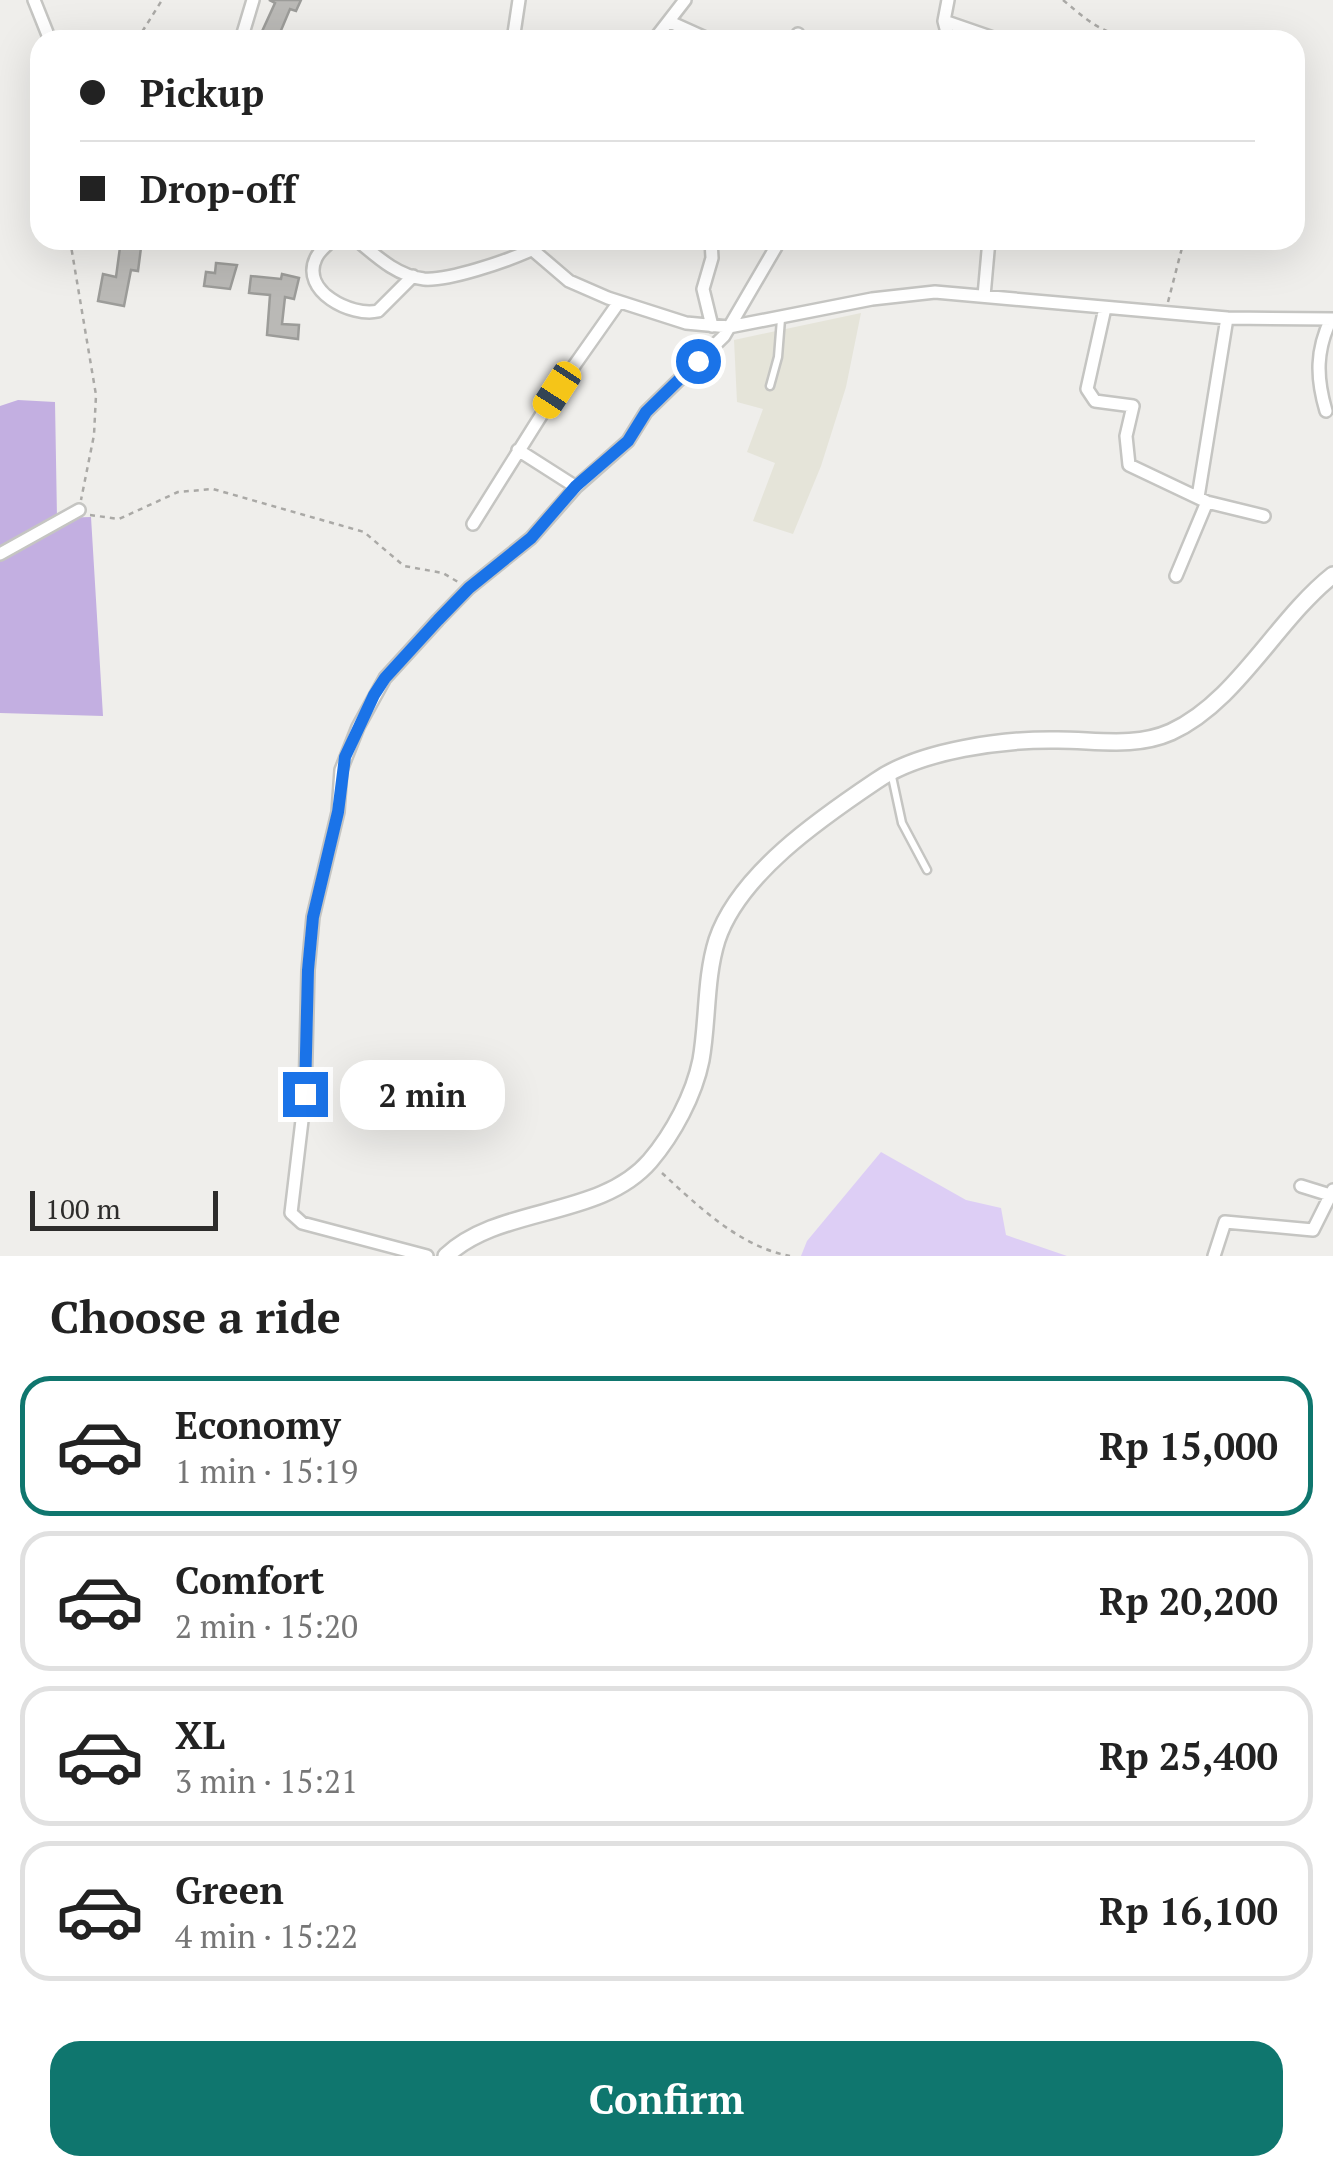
<!DOCTYPE html>
<html lang="en">
<head>
<meta charset="utf-8">
<style>
	body { margin:0; font-family:"PT Serif",serif; background:#f2f2f2; color:#222; height:100vh; display:flex; flex-direction:column; font-size:38px; white-space:nowrap }
	* { box-sizing:border-box; margin:0 }
	p { font-size:32px; color:#767676 }
	.icon { flex:none; width:55px; height:55px; fill:none; stroke:currentColor; stroke-width:2; stroke-linecap:round; stroke-linejoin:round }
	.map { position:relative; height:1256px; overflow:hidden }
	.panel { display:flex; flex-direction:column; background:#fff; flex:1 }
	.panel>* { flex:none }
	.banner { position:absolute; left:30px; top:30px; width:1275px; height:220px; border-radius:30px; box-shadow:0 10px 40px #0002; display:grid; align-content:center; height:220px; padding:0 50px; background:#fff }
	.scale { position:absolute; left:30px; bottom:25px; width:188px; box-sizing:border-box; padding-left:10px; border:5px solid #2d2c2b; border-top:0; font-size:28px; line-height:35px; white-space:nowrap; color:#2d2c2b; -webkit-text-stroke:8px #efeeeb; paint-order:stroke }
	.end { position:absolute; width:45px; height:45px; margin:-22px; border:12px solid #1a73e8; background:#fff; box-shadow:0 0 0 5px #fff }
	.from { border-radius:50% }
	.bubble { position:absolute; height:70px; border-radius:30px; background:#fff; box-shadow:0 10px 40px #0002; font-size:32px; font-weight:600; line-height:70px; text-align:center }
	.car { position:absolute; width:30px; height:60px; margin:-30px -15px; border-radius:12px; box-shadow:0 0 8px 2px #0007; background:linear-gradient(#f5c518 24%,#345 0 40%,#f5c518 0 76%,#345 0 86%,#f5c518 0) }
	.banner b { display:flex; align-items:center; gap:35px; height:95px; font-size:38px }
	.banner b+b { border-top:2px solid #e0e0e0 }
	.banner i { width:25px; height:25px; background:#222 }
	ul { padding:0; list-style:none }
	li { display:flex; align-items:center; gap:30px; height:140px; margin:0 20px 15px; padding:0 30px; border:5px solid #e0e0e0; border-radius:30px }
	li div { flex:1 }
	li b { display:block; font-size:38px }
	li em { font-style:normal; font-weight:600 }
	li.active { border-color:#0f766e }
	li>.icon { width:90px; height:90px; stroke-width:1.5 }
	h2 { padding:0 50px; font-size:45px; line-height:120px }
	.button { display:flex; gap:20px; margin-top:auto; padding:20px 50px }
	.button a { flex:1; height:115px; border-radius:30px; background:#0f766e; color:#fff; font-size:40px; font-weight:600; line-height:115px; text-align:center }
	.map>svg:first-child { display:block }
	.built { fill:#e5e4d9 }
	.green { fill:#ddcef5 }
	.forest { fill:#c3afe1 }
	.building { fill:#bab9b6; stroke:#9c9c99; stroke-width:2.5 }
	.lines { fill:none; stroke-linecap:round; stroke-linejoin:round }
	.service-casing { stroke:#c5c5c2; stroke-width:11 }
	.minor-casing { stroke:#c5c5c2; stroke-width:16 }
	.tertiary-casing { stroke:#c5c5c2; stroke-width:20 }
	.path { stroke:#aaa9a6; stroke-width:2.5; stroke-dasharray:5 5; stroke-linecap:butt }
	.service { stroke:#fff; stroke-width:6 }
	.minor { stroke:#fff; stroke-width:11 }
	.tertiary { stroke:#fff; stroke-width:15 }
	.route { stroke:#1a73e8; stroke-width:12 }
</style>
</head>
<body>
<div class="map">
<svg width="1333" height="1256" viewBox="0 0 1333 1256">
	<rect width="100%" height="100%" fill="#efeeeb"/>
	<path class="built" d="M861 313 846 387 821 466 793 534 753 521 775 463 747 452 763 409 737 402 734 340Z"/>
	<path class="green" d="M881 1152 966 1200 1001 1208 1006 1235 1067 1256H801L807 1241Z"/>
	<path class="forest" d="M18 400 55 402 57 518 91 517 103 716 0 713V406Z"/>
	<path class="building" d="M269 0H301L296 11 290 9 277 40 259 38 275 3Z
		M121 240H142L138 271 131 270 124 306 98 301 103 274 116 277Z
		M216 263 237 265 230 289 204 286 206 272 215 273Z
		M282 274 299 278 294 299 285 297 282 324 299 325 298 339 267 335 270 295 249 293 251 276 281 279Z"/>
	<g class="lines">
		<g class="service-casing">
			<path id="service" d="M770 386 778 357 781 319
				M891 772 902 823 927 870"/>
		</g>
		<g class="minor-casing">
			<path id="minor" d="M34 0 50 40
				M948 0 944 21 949 40
				M944 21 999 40
				M670 22 710 40
				M241 40 253 0
				M513 40 519 0
				M654 40 685 0
				M796 40 798 34
				M332 240C327 245 319 251 316 258 300 291 351 317 378 311L413 276
				M357 240C376 256 397 276 424 279 449 281 506 261 529 251
				M521 240 569 281 608 298 686 323 729 327 872 299 935 292 1227 318 1333 319
				M711 240 712 258 703 289 712 326
				M984 296 989 240
				M1105 308 1087 389 1095 401 1133 406 1126 436 1129 465 1207 502 1264 516
				M1326 411C1316 377 1316 350 1331 319
				M518 450 576 487
				M1198 497 1227 318
				M473 524 557 390 619 302
				M0 554 79 510
				M1176 576 1207 502
				M1301 1186 1330 1195
				M427 1256 302 1223 291 1213 305 1095 308 970 313 917 338 812 341 770 358 727 385 678 438 620 469 588 531 538 576 487 628 441 646 412 724 336 780 240
				M1214 1256 1225 1222 1313 1230 1333 1190"/>
		</g>
		<g class="tertiary-casing">
			<path id="tertiary" d="M446 1256C500 1205 600 1219 650 1161 673 1134 694 1095 701 1060 708 1021 705 978 717 940 739 874 821 818 876 781 920 750 1005 739 1058 740 1096 740 1135 748 1171 732 1237 702 1276 620 1333 575"/>
		</g>
		<path class="path" d="M1063 0C1095 27 1107 37 1150 40
			M137 40 162 0
			M70 240 96 395 94 435 81 500
			M1168 302 1184 240
			M90 515 119 519 178 492 213 489 364 532 404 566 443 573 458 582
			M662 1173C698 1206 740 1247 790 1256"/>
		<use href="#service" class="service"/>
		<use href="#minor" class="minor"/>
		<use href="#tertiary" class="tertiary"/>
	</g>
	<g class="lines">
		<path class="route" d="M305 1094 308 970 313 917 338 812 345 757 374 695 385 678 438 620 469 588 531 538 576 486 628 441 646 412 698 361"/>
	</g>
</svg>
<div class="scale">100 m</div>
<i class="end from" style="left:698px;top:361px"></i>
<i class="end" style="left:305px;top:1094px"></i>
<div class="bubble" style="left:340px;top:1060px;width:165px">2 min</div>
<i class="car" style="left:557px;top:390px;rotate:213deg"></i>
<div class="banner">
<b><i class="from"></i>Pickup</b>
<b><i></i>Drop-off</b>
</div>
</div>
<section class="panel">
<h2>Choose a ride</h2>
<ul>
<li class="active"><svg class="icon" aria-label="car" viewBox="0 0 24 24"><path d="M5 17H2v-5l4-1 3-4h7l3 4 3 1v5h-3M9 17h6M6 11h13"/><circle cx="7" cy="17" r="2"/><circle cx="17" cy="17" r="2"/></svg><div><b>Economy</b><p>1 min · 15:19</p></div><em>Rp 15,000</em></li>
<li><svg class="icon" aria-label="car" viewBox="0 0 24 24"><path d="M5 17H2v-5l4-1 3-4h7l3 4 3 1v5h-3M9 17h6M6 11h13"/><circle cx="7" cy="17" r="2"/><circle cx="17" cy="17" r="2"/></svg><div><b>Comfort</b><p>2 min · 15:20</p></div><em>Rp 20,200</em></li>
<li><svg class="icon" aria-label="car" viewBox="0 0 24 24"><path d="M5 17H2v-5l4-1 3-4h7l3 4 3 1v5h-3M9 17h6M6 11h13"/><circle cx="7" cy="17" r="2"/><circle cx="17" cy="17" r="2"/></svg><div><b>XL</b><p>3 min · 15:21</p></div><em>Rp 25,400</em></li>
<li><svg class="icon" aria-label="car" viewBox="0 0 24 24"><path d="M5 17H2v-5l4-1 3-4h7l3 4 3 1v5h-3M9 17h6M6 11h13"/><circle cx="7" cy="17" r="2"/><circle cx="17" cy="17" r="2"/></svg><div><b>Green</b><p>4 min · 15:22</p></div><em>Rp 16,100</em></li>
</ul>
<div class="button"><a>Confirm</a></div>
</section>
</body>
</html>
